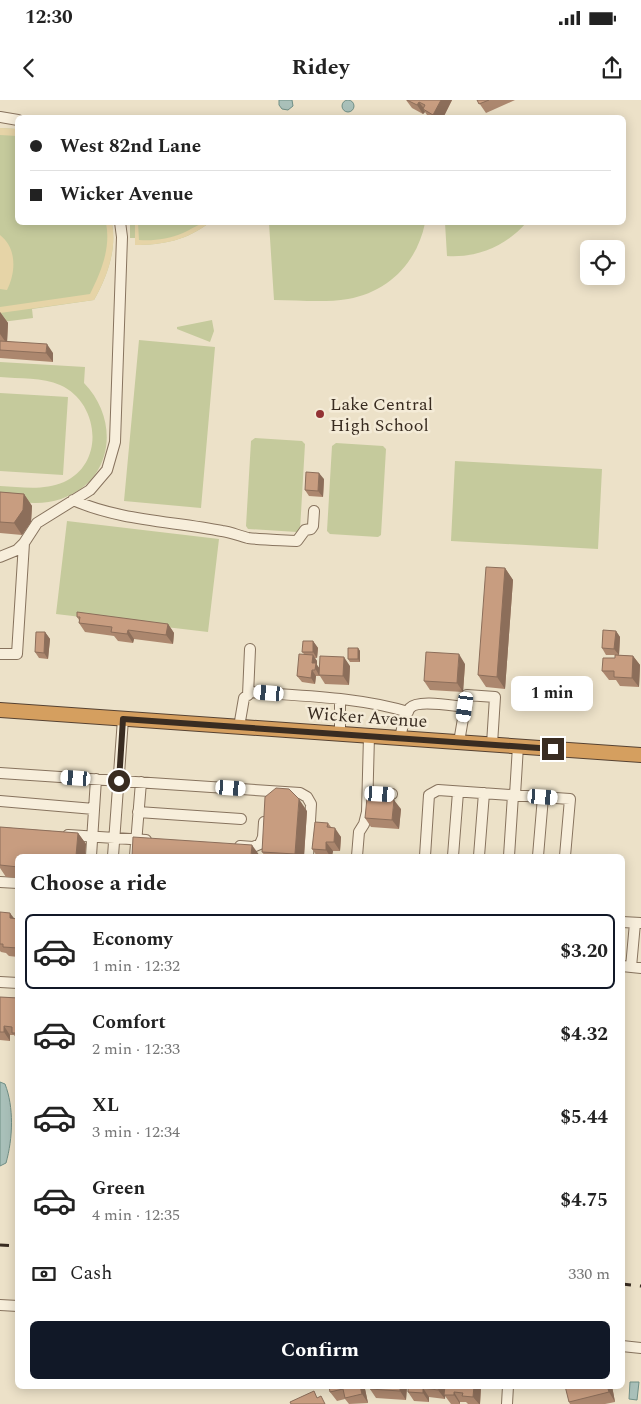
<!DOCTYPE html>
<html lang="en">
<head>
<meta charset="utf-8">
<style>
	body { margin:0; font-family:Spectral,serif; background:#f6f6f6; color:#222; height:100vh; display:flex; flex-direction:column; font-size:19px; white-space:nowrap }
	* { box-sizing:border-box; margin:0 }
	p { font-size:16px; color:#767676 }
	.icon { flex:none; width:28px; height:28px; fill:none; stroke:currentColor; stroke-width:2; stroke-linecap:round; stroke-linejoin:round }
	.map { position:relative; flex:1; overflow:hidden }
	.panel { position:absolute; left:15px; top:754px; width:610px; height:535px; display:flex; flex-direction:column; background:#fff; border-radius:8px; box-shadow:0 2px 12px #0003 }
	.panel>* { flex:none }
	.guide { position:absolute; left:15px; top:15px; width:611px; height:110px; border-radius:8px; box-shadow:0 2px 12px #0003; display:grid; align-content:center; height:110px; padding:0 15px; background:#fff }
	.buttons { position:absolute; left:580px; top:140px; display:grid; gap:10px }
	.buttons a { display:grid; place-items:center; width:45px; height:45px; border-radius:8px; background:#fff; box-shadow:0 2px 12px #0003; font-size:25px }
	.end { position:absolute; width:22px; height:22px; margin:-11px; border:6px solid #392c21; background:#fff; box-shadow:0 0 0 2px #fff }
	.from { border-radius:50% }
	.bubble { position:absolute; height:35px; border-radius:8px; background:#fff; box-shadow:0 2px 12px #0003; font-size:16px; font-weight:700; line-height:35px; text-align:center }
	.car { position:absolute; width:15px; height:30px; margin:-15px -8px; border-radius:6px; box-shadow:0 0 4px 1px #0007; background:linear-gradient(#fff 24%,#345 0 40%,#fff 0 76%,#345 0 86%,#fff 0) }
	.guide b { display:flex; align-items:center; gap:18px; height:48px; font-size:19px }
	.guide b+b { border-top:1px solid #e0e0e0 }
	.guide i { width:12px; height:12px; background:#222 }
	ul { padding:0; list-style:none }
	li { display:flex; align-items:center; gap:15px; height:75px; margin:0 10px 8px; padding:0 5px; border:2px solid transparent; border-radius:8px }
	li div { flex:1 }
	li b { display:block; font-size:19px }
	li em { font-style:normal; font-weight:700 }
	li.selected { border-color:#111827 }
	li>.icon { width:45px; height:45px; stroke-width:1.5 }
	h2 { padding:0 15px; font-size:22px; line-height:60px }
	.pay { display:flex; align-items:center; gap:12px; height:55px; padding:0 15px; font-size:19px }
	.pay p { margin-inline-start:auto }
	.primary-button { display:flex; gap:10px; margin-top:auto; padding:10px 15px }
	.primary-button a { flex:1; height:58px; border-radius:8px; background:#111827; color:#fff; font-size:20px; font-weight:700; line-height:58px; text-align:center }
	.status { display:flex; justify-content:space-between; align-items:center; height:35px; padding:0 25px; background:#fff; direction:ltr }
	.status svg { height:14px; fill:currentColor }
	header { display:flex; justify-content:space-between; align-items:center; height:65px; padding:0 15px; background:#fff; font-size:22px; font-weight:700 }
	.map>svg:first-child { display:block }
	.green { fill:#c5ca9c }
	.sand { fill:#e6d4a7 }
	.water { fill:#a9c0b9; stroke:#708f86 }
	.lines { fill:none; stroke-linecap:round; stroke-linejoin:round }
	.minor-casing { stroke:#87735e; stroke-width:12 }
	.highway-casing { stroke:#564232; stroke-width:16 }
	.minor { stroke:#f7eedb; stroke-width:10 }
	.highway { stroke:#d59f5f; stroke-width:14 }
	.rail { stroke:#392c21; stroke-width:3; stroke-dasharray:9 9; stroke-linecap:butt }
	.wall { fill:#ac876e }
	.shaded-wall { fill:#8c6e5a }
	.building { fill:#c89d80; stroke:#8c6e5a }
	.route { stroke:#392c21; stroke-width:6 }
	.poi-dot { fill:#933234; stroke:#f4ebd7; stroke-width:2 }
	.labels { text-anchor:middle; stroke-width:5; stroke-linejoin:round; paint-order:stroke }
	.poi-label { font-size:18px; fill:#392c21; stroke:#f4ebd7; text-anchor:start }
	.street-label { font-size:18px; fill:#392c21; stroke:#f4ebd7 }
</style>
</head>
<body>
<div class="status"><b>12:30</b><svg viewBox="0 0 49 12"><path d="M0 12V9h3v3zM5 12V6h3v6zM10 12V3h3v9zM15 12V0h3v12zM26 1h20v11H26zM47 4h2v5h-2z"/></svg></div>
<header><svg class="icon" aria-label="back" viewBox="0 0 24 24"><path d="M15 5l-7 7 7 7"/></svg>Ridey<svg class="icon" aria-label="share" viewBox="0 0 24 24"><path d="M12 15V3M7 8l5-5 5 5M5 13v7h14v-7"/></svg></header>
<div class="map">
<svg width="641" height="1304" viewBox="0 0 641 1304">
	<rect width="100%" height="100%" fill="#ece1c8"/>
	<path class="green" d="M0 28 17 29 18 122 112 123C117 150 107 177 94 200L32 209 33 218 2 222 0 213Z
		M130 123H209C187 140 163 145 135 145V138H130Z
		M269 123V122L425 123C417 163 388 192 348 199 324 203 298 200 274 200Z
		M445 123V122L526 123C506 146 477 158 447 156Z
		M212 220 214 231 210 242 177 229V227Z
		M139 240 215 247 201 408 124 401Z
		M0 262 85 267 84 283C120 320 114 381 61 399 42 406 20 402 0 400V386C22 387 43 391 64 382 106 363 99 302 60 285 43 277 19 279 0 277Z
		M0 293 68 297 63 375 0 371Z
		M255 338 302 341 305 344 300 430 297 432 248 429 246 426 251 341Z
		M336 343 383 346 386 349 381 435 378 437 330 434 327 431 332 346Z
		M455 361 602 369 598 449 451 441Z
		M67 421 219 439 208 532 56 514Z"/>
	<path class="sand" d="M0 28 17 29V36L0 35Z
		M106 123H112C117 150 107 177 94 200L0 213V207L90 194C101 172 111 148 106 123Z
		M135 123H138L139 140C154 141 169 139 183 133 192 129 200 122 209 123 187 140 163 145 135 145Z
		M0 135C17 148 16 172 7 190L0 189Z"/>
	<path class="water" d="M342 6a6 6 0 1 1 12 0a6 6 0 1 1-12 0Z
		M279 0H292L293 6 288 10 282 9 279 5Z
		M0 982 5 984C14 1007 13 1038 6 1063L0 1066Z
		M630 1282H639L637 1300 629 1299Z"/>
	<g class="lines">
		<g class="minor-casing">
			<path id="minor" d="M0 17 18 20
				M73 400C121 421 172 421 222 431 231 432 239 436 248 438 264 440 281 440 297 441L305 430 311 429 313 426 314 411
				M0 457 17 450 24 443 37 423 90 390 107 370 115 342 122 137 120 122
				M0 554H17L24 443
				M248 595 250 549
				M340 600V634
				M465 607 467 595 495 597 492 644
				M239 627 244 598 251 592C301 596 360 597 408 612
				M400 638C402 629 404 615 410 608 418 599 453 606 465 607L459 642
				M0 673 300 693 307 697 311 704 308 756
				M368 693 392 694
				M515 695 518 646
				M0 701 94 709
				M138 712 241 719
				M68 735 146 740
				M240 746 253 747 260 744 263 737 264 722
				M91 756 96 679
				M113 756 123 619
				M135 756 141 682
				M357 756 359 732 364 724 367 712 369 636
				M425 756 429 695 438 690 570 699 565 756
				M453 756 458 692
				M479 756 484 693
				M509 756 513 695
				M538 756 543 697
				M0 782 18 783
				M622 822 641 823
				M622 866 641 868
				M631 867 635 823
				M0 882 18 883
				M0 1205 18 1206
				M622 1246 641 1248
				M507 1304 508 1286"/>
		</g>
		<g class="highway-casing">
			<path id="highway" d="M0 610 641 655"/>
		</g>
		<use href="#minor" class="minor"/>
		<use href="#highway" class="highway"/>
		<path class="rail" d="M0 1145 18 1146
			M622 1184 641 1186"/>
	</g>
	<path class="wall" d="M406 0H452L443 18H429L425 12 423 14 412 8Z
		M477 0H515L486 13Z
		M0 212 8 223 7 241 53 253V262L0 258Z
		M324 379 323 397 309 396 305 390Z
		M0 392 24 394 32 406 31 422 22 435 0 433Z
		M505 468 513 480 505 589 486 587 478 575Z
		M77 517 168 524 174 533 173 544 134 539 133 543 118 541 114 536 85 532 79 523V520Z
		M616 531 620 537 619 555 633 556 640 565 639 587 620 586 616 580H609L602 571 618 555H606L602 548Z
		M45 532 50 539 48 559 39 558 35 552Z
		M313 541 318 548 317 558H315L317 561V565L319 568 350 566 349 585 325 584 320 576H316L315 584 302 582 297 576 304 554 302 552Z
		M358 548 360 551V562H350L348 559Z
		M465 564 463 592 430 590 424 581Z
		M401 709 399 729 371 727 365 718Z
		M307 711 304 756H265L262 752Z
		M328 723 331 727 341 737 340 751H333L332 756H317L312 749Z
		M0 727 78 733 86 744 85 756H18V778L6 777 0 768Z
		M0 812 14 819H18V857L9 856 6 853 1 852 0 851Z
		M0 897 18 898V941L14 935H10V941L0 940Z
		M329 1286H363L365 1289 368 1303 349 1304 345 1299 337 1301 330 1292Z
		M407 1286 406 1300 376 1298 370 1289Z
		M408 1286H481L480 1304H468L466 1302H460V1304H451L445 1296V1299L429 1297V1302L414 1301 408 1292Z
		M612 1286 615 1302 605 1304H570L569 1302Z"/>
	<path class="shaded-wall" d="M441 0H452L443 18H435L433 15Z
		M419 2 425 10 423 9 425 12 423 14 417 5Z
		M0 212 8 223 7 244 0 234Z
		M47 244 53 253V262L46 253Z
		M319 373 324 379 323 397 318 391Z
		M24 394 32 406 31 422 22 435 14 423Z
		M505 468 513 480 505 589 497 577Z
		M168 524 174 533 173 544 166 535Z
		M128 530 134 539 133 543 127 534Z
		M616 531 620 537 619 555 614 549Z
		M45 532 50 539 48 559 44 553Z
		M313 541 318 548 317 558 313 552Z
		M358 548 360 551V562L358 559Z
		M459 554 465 564 463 592 457 583Z
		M313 555 317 561V565L320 569 319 575 312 563Z
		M633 556 640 565 639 587 632 578Z
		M344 557 350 566 349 585 343 576Z
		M312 570 316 576 315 584 311 578Z
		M299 699 307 711 304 756H296L295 754Z
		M394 700 401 709 399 729 392 720Z
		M335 728 341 737 340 751 334 742Z
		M78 733 86 744 85 756H76Z
		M326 742 333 751 332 756H330L326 750Z
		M252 745 260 756H251Z
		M10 813 17 822 10 818Z
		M4 926 10 935V941L4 932Z
		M360 1286H363L365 1289 368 1303 362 1294Z
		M400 1286H407L406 1300 400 1291Z
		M439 1286H446L445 1299 438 1290Z
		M474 1286H481L480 1304H479L473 1297Z
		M607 1286H612L615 1302 609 1292Z
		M423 1288 429 1297V1302L423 1293Z
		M454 1292 460 1302V1304L454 1295Z"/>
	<path class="building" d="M407 0H441L433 15 423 9 425 5 419 2 417 5Z
		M477 0H489L479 4Z
		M0 241 47 244 46 253 0 250Z
		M306 372 319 373 318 391 305 390Z
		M0 392 24 394 23 410 14 423 0 422Z
		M486 467 505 468 497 577 478 575Z
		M77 512 168 524 166 535 128 530 127 534 111 532 112 527 79 523 80 517H77Z
		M603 530 616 531 614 549 602 548Z
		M36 532H45L44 553 35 552Z
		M303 541H313V552H302Z
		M348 548H358V559H348Z
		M426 552 459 554 457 583 424 581Z
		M299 554 313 555 312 563H316L315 570H312L311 578 297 576Z
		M615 555 633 556 632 578 614 577V571H602L603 558H615Z
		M320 556 344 557 343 576 319 575Z
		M276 688 289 689 299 699 295 754 262 752 265 697Z
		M367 698 394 700 392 720 365 718Z
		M315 722 328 723 327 727 335 728 334 742H326V750L312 749Z
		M0 727 78 733 76 756H18V767L0 765Z
		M133 737 252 745 251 756H132Z
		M0 812 10 813V818L18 819V848L3 847V844H0Z
		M0 897 18 898V933H12V927L4 926V932H0Z
		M329 1286H360L362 1294 345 1298 343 1289 330 1292Z
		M370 1286H400V1291L370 1289Z
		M408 1286H439L438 1290 423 1288V1293L408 1292Z
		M445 1286H474L473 1297 462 1296 463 1293 454 1292V1295H444Z
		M565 1286H607L609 1292 569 1302Z
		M314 1291 317 1298 321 1296 325 1304H291L290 1302Z"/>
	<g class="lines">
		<path class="route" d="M119 681 123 619 553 649"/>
	</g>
	<circle class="poi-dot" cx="320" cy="314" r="5"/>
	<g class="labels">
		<g class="poi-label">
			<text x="330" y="310">Lake Central<tspan x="330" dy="21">High School</tspan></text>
		</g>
		<g class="street-label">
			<text transform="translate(367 617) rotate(4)" y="6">Wicker Avenue</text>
		</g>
	</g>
</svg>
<div class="buttons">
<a><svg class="icon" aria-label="locate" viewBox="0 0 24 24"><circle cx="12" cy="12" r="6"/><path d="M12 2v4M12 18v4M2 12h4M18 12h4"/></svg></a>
</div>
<i class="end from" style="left:119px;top:681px"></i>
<i class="end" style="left:553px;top:649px"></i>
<div class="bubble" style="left:511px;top:576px;width:82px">1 min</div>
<i class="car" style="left:269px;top:593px;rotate:275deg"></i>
<i class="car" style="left:465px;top:607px;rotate:188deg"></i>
<i class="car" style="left:76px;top:678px;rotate:274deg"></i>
<i class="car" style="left:231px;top:688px;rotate:94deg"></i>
<i class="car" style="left:380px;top:694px;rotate:93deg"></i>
<i class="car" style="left:543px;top:697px;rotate:94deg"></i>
<div class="guide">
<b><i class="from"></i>West 82nd Lane</b>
<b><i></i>Wicker Avenue</b>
</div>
<section class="panel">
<h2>Choose a ride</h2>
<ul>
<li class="selected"><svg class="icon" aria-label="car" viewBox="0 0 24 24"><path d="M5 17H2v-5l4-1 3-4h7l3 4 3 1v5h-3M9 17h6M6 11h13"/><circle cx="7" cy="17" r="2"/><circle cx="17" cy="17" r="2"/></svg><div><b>Economy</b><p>1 min · 12:32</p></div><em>$3.20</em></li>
<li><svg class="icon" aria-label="car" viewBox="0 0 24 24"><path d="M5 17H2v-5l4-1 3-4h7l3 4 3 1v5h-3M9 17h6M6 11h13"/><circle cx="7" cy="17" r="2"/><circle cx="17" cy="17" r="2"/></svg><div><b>Comfort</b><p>2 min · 12:33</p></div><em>$4.32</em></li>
<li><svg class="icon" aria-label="car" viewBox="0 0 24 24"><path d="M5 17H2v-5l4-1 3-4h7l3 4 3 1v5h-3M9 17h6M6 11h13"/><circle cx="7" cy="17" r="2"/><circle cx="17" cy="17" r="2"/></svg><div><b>XL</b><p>3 min · 12:34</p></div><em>$5.44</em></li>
<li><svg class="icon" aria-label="car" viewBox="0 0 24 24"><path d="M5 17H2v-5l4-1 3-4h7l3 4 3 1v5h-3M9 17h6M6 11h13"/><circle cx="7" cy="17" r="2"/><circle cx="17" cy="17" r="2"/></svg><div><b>Green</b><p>4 min · 12:35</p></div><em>$4.75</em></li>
</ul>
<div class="pay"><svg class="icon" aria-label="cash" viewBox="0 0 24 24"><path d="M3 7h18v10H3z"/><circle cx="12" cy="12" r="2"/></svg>Cash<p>330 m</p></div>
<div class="primary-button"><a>Confirm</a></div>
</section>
</div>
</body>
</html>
